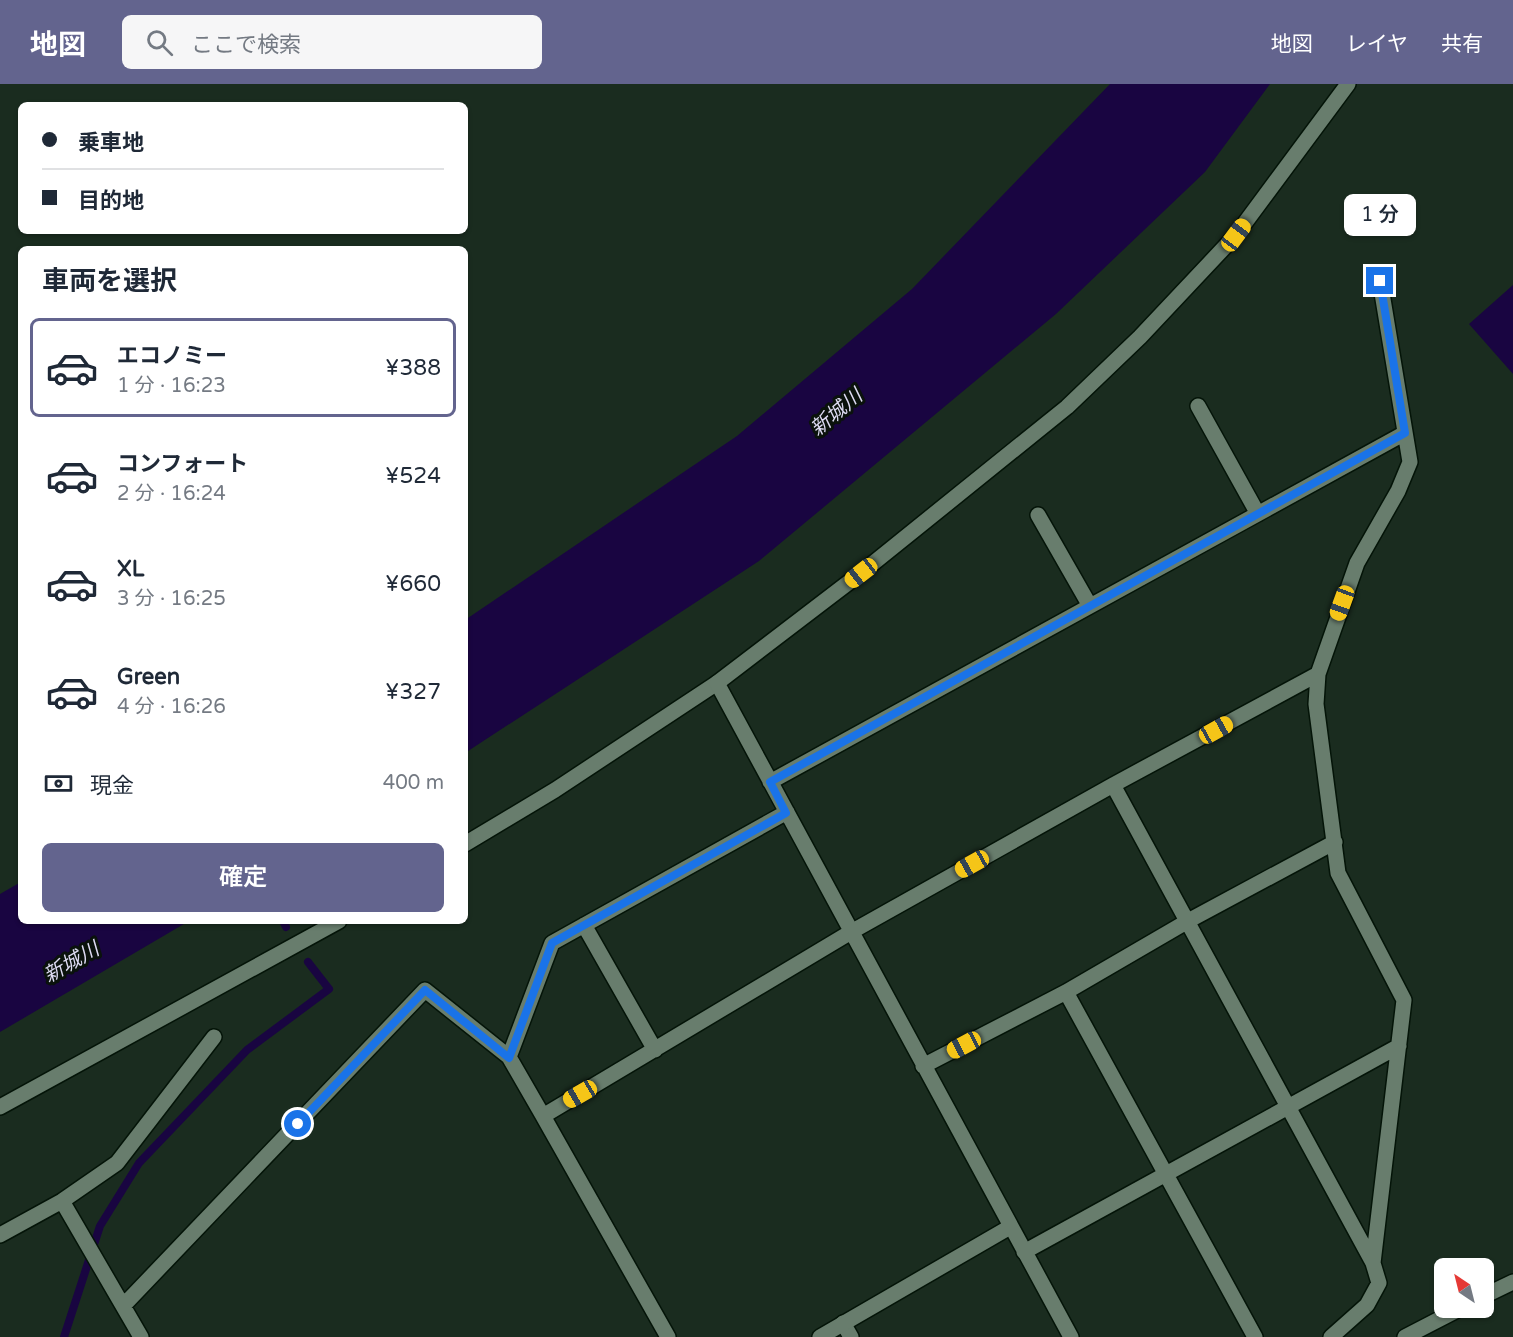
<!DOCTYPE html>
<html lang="ja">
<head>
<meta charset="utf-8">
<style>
	body { margin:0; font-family:"Varela Round","Noto Sans JP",sans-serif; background:#f6f6f7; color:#1f2937; height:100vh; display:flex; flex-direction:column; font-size:22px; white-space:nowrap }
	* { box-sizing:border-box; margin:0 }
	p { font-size:20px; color:#747a83 }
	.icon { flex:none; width:33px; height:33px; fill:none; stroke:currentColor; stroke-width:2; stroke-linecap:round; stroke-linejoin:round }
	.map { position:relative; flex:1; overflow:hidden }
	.panel { position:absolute; left:18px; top:162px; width:450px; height:678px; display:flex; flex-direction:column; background:#fff; border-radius:9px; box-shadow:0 2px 4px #0004 }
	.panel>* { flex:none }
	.top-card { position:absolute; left:18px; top:18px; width:450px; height:132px; border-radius:9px; box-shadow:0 2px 4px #0004; display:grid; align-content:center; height:132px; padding:0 24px; background:#fff }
	.needle { width:39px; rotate:325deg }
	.buttons { position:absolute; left:1434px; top:1174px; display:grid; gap:12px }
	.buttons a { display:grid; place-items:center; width:60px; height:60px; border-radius:9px; background:#fff; box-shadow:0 2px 4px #0004; font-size:30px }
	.end { position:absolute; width:27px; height:27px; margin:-14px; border:8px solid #1a73e8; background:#fff; box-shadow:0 0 0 3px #fff }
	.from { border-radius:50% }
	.bubble { position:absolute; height:42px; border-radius:9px; background:#fff; box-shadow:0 2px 4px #0004; font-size:20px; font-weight:600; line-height:42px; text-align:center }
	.car { position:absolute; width:18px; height:36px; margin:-18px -9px; border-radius:8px; box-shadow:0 0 4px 2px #0007; background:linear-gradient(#f5c518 24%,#345 0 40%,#f5c518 0 76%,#345 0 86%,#f5c518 0) }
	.top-card b { display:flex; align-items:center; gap:21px; height:57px; font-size:22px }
	.top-card b+b { border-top:2px solid #e0e1e3 }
	.top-card i { width:15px; height:15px; background:#1f2937 }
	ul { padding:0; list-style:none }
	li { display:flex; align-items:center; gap:18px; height:99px; margin:0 12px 9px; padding:0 12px; border:3px solid transparent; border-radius:9px }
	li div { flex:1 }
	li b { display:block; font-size:22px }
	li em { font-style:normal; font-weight:600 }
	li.selected { border-color:#63648e }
	li>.icon { width:54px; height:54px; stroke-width:1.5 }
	h2 { padding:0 24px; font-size:27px; line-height:72px }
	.pay { display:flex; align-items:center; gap:15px; height:66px; padding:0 24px; font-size:22px }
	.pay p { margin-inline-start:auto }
	.cta { display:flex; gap:12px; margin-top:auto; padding:12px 24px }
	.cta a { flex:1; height:69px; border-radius:9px; background:#63648e; color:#fff; font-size:24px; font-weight:600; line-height:69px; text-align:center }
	header { display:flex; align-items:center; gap:36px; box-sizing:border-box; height:84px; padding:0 30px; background:#63648e; color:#fff }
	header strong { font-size:28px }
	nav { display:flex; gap:33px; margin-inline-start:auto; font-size:21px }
	.search { width:420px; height:54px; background:#f6f6f7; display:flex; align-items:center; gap:15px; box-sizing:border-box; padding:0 21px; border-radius:9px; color:#747a83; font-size:22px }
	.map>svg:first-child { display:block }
	.water { fill:#190541 }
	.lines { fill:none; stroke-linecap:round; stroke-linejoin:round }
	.stream { stroke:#190541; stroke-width:8 }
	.service-casing { stroke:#041408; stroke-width:18 }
	.minor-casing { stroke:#041408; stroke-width:18 }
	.service { stroke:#687d6d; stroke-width:15 }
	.minor { stroke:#687d6d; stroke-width:15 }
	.route { stroke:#1a73e8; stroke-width:8 }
	.labels { text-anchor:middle; stroke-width:6; stroke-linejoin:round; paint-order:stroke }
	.water-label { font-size:20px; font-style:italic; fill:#dddbf2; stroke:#0a120c }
</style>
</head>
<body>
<header>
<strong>地図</strong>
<div class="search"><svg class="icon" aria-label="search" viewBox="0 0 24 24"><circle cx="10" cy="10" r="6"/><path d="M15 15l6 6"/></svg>ここで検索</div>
<nav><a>地図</a><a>レイヤ</a><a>共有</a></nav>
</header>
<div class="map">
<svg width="1513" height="1253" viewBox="0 0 1513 1253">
	<rect width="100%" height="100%" fill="#1a2c1f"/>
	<path class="water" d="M1110 0H1270L1205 88 1056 230 759 477 465 669V536L737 352 912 205Z
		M1513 201V290L1469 240Z
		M21 798V837H189L0 948V810Z"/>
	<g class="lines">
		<path class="stream" d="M283 837 286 843
			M64 1253 100 1142 139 1079 247 966 329 905 308 878"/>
		<g class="service-casing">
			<path id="service" d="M465 760 555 706 717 599
				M0 1023 339 837
				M843 1239 851 1253"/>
		</g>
		<g class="minor-casing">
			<path id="minor" d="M1198 322 1258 430
				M1038 431 1090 522
				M770 698 1405 349
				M1113 701 1373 1179 1379 1199 1367 1221 1331 1253
				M584 841 655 966
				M1066 908 1255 1253
				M923 982 1066 908 1188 837 1335 758
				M543 1032 509 973 552 859 787 728
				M62 1117 141 1253
				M0 1151 62 1117 117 1079 214 953
				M1024 1168 1399 962
				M1373 1179 1404 916 1338 789 1316 620 1318 590 1357 479 1398 407 1410 378 1380 197
				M1484 1212 1513 1198
				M123 1222 425 906 509 973
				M668 1253 543 1032 851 848 1113 701 1318 590
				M820 1253 1010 1143
				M1071 1253 717 599 861 489 1067 323 1140 253 1236 151 1348 0
				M1405 1253 1461 1224"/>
		</g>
		<use href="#service" class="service"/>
		<use href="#minor" class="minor"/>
	</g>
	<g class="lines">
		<path class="route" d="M298 1040 425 906 509 974 552 859 786 729 770 698 1405 349 1380 197"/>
	</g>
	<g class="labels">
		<g class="water-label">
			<text transform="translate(836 328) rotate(-40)" y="7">新城川</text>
			<text transform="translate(71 878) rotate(-30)" y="7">新城川</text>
		</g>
	</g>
</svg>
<div class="buttons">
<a><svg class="needle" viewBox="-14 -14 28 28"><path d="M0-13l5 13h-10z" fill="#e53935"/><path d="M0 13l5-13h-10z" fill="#747a83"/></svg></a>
</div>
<i class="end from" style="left:298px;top:1040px"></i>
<i class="end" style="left:1380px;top:197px"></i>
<div class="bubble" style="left:1344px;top:110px;width:72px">1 分</div>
<i class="car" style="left:1236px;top:151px;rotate:37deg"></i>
<i class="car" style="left:861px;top:489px;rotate:232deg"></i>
<i class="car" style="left:1342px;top:519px;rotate:200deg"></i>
<i class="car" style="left:1216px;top:646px;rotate:61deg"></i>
<i class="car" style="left:972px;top:780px;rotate:241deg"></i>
<i class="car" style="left:964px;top:961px;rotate:242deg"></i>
<i class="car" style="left:580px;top:1010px;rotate:240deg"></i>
<div class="top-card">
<b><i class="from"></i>乗車地</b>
<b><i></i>目的地</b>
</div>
<section class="panel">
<h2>車両を選択</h2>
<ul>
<li class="selected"><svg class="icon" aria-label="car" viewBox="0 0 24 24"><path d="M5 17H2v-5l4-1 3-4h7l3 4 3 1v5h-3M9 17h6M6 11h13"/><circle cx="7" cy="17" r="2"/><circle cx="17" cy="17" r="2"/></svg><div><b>エコノミー</b><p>1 分 · 16:23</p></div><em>¥388</em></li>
<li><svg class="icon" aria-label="car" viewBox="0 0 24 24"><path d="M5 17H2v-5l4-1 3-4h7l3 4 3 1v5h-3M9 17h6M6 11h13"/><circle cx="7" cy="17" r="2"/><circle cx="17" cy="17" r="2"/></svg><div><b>コンフォート</b><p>2 分 · 16:24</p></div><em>¥524</em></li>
<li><svg class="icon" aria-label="car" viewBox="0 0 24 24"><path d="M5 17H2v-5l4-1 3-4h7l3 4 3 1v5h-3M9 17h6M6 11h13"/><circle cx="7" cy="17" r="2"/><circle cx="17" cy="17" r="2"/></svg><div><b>XL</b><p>3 分 · 16:25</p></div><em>¥660</em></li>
<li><svg class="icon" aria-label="car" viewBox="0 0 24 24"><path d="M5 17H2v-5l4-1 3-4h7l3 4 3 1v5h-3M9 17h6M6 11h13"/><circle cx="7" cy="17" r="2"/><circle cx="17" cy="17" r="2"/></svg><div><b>Green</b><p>4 分 · 16:26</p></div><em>¥327</em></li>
</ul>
<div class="pay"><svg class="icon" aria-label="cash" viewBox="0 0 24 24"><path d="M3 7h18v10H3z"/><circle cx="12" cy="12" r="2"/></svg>現金<p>400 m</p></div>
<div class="cta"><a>確定</a></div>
</section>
</div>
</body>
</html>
